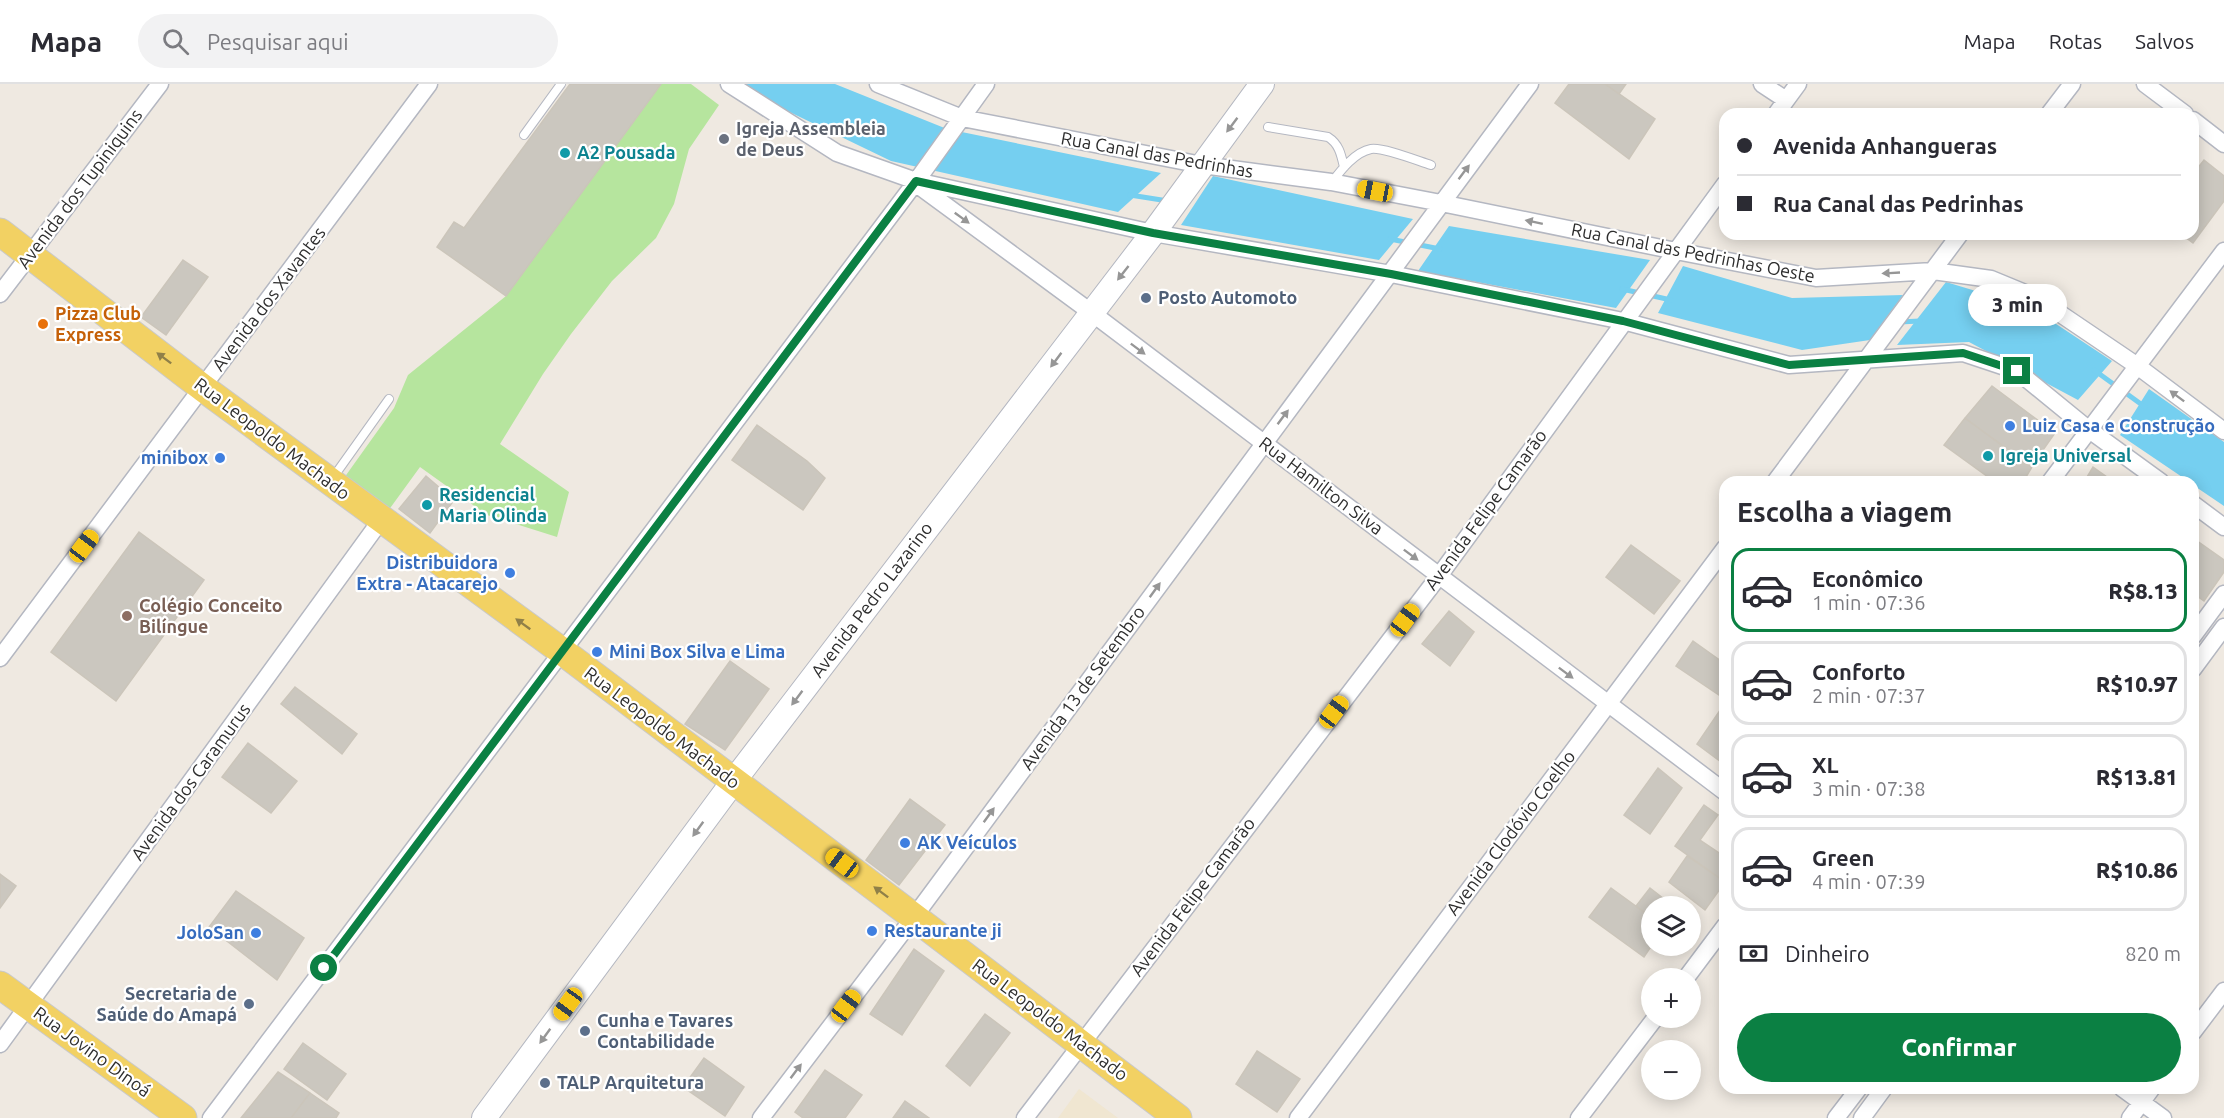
<!DOCTYPE html>
<html lang="pt">
<head>
<meta charset="utf-8">
<style>
	body { margin:0; font-family:Ubuntu,sans-serif; background:#f2f2f3; color:#2b2b33; height:100vh; display:flex; flex-direction:column; font-size:22px; white-space:nowrap }
	* { box-sizing:border-box; margin:0 }
	p { font-size:20px; color:#7c7c81 }
	.icon { flex:none; width:33px; height:33px; fill:none; stroke:currentColor; stroke-width:2; stroke-linecap:round; stroke-linejoin:round }
	.map { position:relative; flex:1; overflow:hidden }
	.details { position:absolute; left:1719px; top:392px; width:480px; height:618px; display:flex; flex-direction:column; background:#fff; border-radius:18px; box-shadow:0 3px 15px #0003 }
	.details>* { flex:none }
	.hud { position:absolute; left:1719px; top:24px; width:480px; height:132px; border-radius:18px; box-shadow:0 3px 15px #0003; display:grid; align-content:center; height:132px; padding:0 18px; background:#fff }
	.fabs { position:absolute; left:1641px; top:812px; display:grid; gap:12px }
	.fabs a { display:grid; place-items:center; width:60px; height:60px; border-radius:50%; background:#fff; box-shadow:0 3px 15px #0003; font-size:30px }
	.end { position:absolute; width:27px; height:27px; margin:-14px; border:8px solid #0b8043; background:#fff; box-shadow:0 0 0 3px #fff }
	.from { border-radius:50% }
	.bubble { position:absolute; height:42px; border-radius:21px; background:#fff; box-shadow:0 3px 15px #0003; font-size:20px; font-weight:800; line-height:42px; text-align:center }
	.car { position:absolute; width:18px; height:36px; margin:-18px -9px; border-radius:8px; box-shadow:0 0 4px 2px #0007; background:linear-gradient(#f5c518 24%,#345 0 40%,#f5c518 0 76%,#345 0 86%,#f5c518 0) }
	.hud b { display:flex; align-items:center; gap:21px; height:57px; font-size:22px }
	.hud b+b { border-top:2px solid #e1e1e2 }
	.hud i { width:15px; height:15px; background:#2b2b33 }
	ul { padding:0; list-style:none }
	li { display:flex; align-items:center; gap:18px; height:84px; margin:0 12px 9px; padding:0 6px; border:3px solid #e1e1e2; border-radius:18px }
	li div { flex:1 }
	li b { display:block; font-size:22px }
	li em { font-style:normal; font-weight:800 }
	li.on { border-color:#0b8043 }
	li>.icon { width:54px; height:54px; stroke-width:1.5 }
	h2 { padding:0 18px; font-size:27px; line-height:72px }
	.pay { display:flex; align-items:center; gap:15px; height:66px; padding:0 18px; font-size:22px }
	.pay p { margin-inline-start:auto }
	.cta { display:flex; gap:12px; margin-top:auto; padding:12px 18px }
	.cta a { flex:1; height:69px; border-radius:36px; background:#0b8043; color:#fff; font-size:24px; font-weight:800; line-height:69px; text-align:center }
	header { display:flex; align-items:center; gap:36px; box-sizing:border-box; height:84px; padding:0 30px; background:#fff; border-bottom:2px solid #e1e1e2 }
	header strong { font-size:28px }
	nav { display:flex; gap:33px; margin-inline-start:auto; font-size:21px }
	.search { width:420px; height:54px; background:#f2f2f3; display:flex; align-items:center; gap:15px; box-sizing:border-box; padding:0 21px; border-radius:33px; color:#7c7c81; font-size:22px }
	.map>svg:first-child { display:block }
	.education { fill:#f0e6d1 }
	.green { fill:#b6e59e }
	.water { fill:#75cff0 }
	.lines { fill:none; stroke-linecap:round; stroke-linejoin:round }
	.stream { stroke:#75cff0; stroke-width:5 }
	.building { fill:#cbc7bf; stroke:#cbc5ba; stroke-width:1.5 }
	.lane-casing { stroke:#b4b7c1; stroke-width:10 }
	.street-casing { stroke:#b4b7c1; stroke-width:19 }
	.secondary-casing { stroke:#b4b7c1; stroke-width:26 }
	.primary-casing { stroke:#c9c9c9; stroke-width:29 }
	.lane { stroke:#fff; stroke-width:8 }
	.street { stroke:#fff; stroke-width:16 }
	.secondary { stroke:#fff; stroke-width:24 }
	.primary { stroke:#f2d163; stroke-width:27 }
	.oneway { fill:#969696 }
	.oneway2 { fill:#908048 }
	.route { stroke:#0b8043; stroke-width:8 }
	.worship-dot { fill:#6b7280; stroke:#fff; stroke-width:2 }
	.culture-dot { fill:#0f9aa8; stroke:#fff; stroke-width:2 }
	.service-dot { fill:#5c6f8a; stroke:#fff; stroke-width:2 }
	.food-dot { fill:#e8710a; stroke:#fff; stroke-width:2 }
	.shop-dot { fill:#3f7fe0; stroke:#fff; stroke-width:2 }
	.education-dot { fill:#8d6e63; stroke:#fff; stroke-width:2 }
	.labels { text-anchor:middle; stroke-width:4.5; stroke-linejoin:round; paint-order:stroke }
	.worship-label { font-size:18px; font-weight:bold; fill:#5b616d; stroke:#fff; text-anchor:start }
	.culture-label { font-size:18px; font-weight:bold; fill:#0d838f; stroke:#fff; text-anchor:start }
	.street-label { font-size:18px; fill:#2e2e2e; stroke:#fff }
	.service-label { font-size:18px; font-weight:bold; fill:#4e5e75; stroke:#fff; text-anchor:start }
	.food-label { font-size:18px; font-weight:bold; fill:#c56008; stroke:#fff; text-anchor:start }
	.shop-label { font-size:18px; font-weight:bold; fill:#366cbe; stroke:#fff; text-anchor:start }
	.education-label { font-size:18px; font-weight:bold; fill:#785e54; stroke:#fff; text-anchor:start }
</style>
</head>
<body>
<header>
<strong>Mapa</strong>
<div class="search"><svg class="icon" aria-label="search" viewBox="0 0 24 24"><circle cx="10" cy="10" r="6"/><path d="M15 15l6 6"/></svg>Pesquisar aqui</div>
<nav><a>Mapa</a><a>Rotas</a><a>Salvos</a></nav>
</header>
<div class="map">
<svg width="2224" height="1034" viewBox="0 0 2224 1034">
	<rect width="100%" height="100%" fill="#efe9e1"/>
	<path class="education" d="M1079 1005 1118 1034H1058Z"/>
	<path class="green" d="M661 0H691L719 21 689 65 674 120 656 154 612 197 571 250 543 290 500 360 569 408 557 453 487 431 420 383 388 427 344 394 394 324 408 291 506 212Z"/>
	<path class="water" d="M746 0H835L947 45 1161 89 1118 128 891 77 773 20Z
		M1213 92 1413 135 1379 176 1181 141Z
		M1449 142 1650 176 1616 224 1418 187Z
		M1683 182 1792 214 1903 211 1870 256 1802 266 1658 229Z
		M1946 198 2032 224 2112 277 2078 316 1969 258 1897 261Z
		M2149 305 2224 358V422L2193 401V398L2188 397 2120 351Z"/>
	<g class="lines">
		<path class="stream" d="M1130 111 1168 117
			M1390 155 1440 165
			M1622 205 1671 216
			M1899 238 1920 237
			M2094 286 2145 323"/>
	</g>
	<path class="building" d="M570 0H661L506 212 437 163 454 138 464 144Z
		M1569 0H1605L1655 35 1629 75 1555 19Z
		M1605 0H1626L1619 10Z
		M2204 76 2224 92V117L2193 159 2181 150H2193V90Z
		M183 176 208 193 166 251 141 233Z
		M1992 302 2055 349 2031 383 1965 334Z
		M1965 334 2032 383 2023 398H1995L1944 361Z
		M757 341 807 377 825 394 803 426 732 376Z
		M2093 383 2114 398H2084Z
		M426 392 454 416 430 449 399 425Z
		M139 448 204 496 116 617 51 568Z
		M2193 454 2224 476V488L2204 517 2193 509Z
		M1631 461 1680 497 1654 530 1606 493Z
		M1449 527 1474 548 1450 582 1422 560Z
		M1693 557 1725 580V615L1676 582Z
		M730 577 769 605 725 666 685 640Z
		M295 603 357 650 342 670 281 620Z
		M1725 619V672L1721 678 1697 660Z
		M248 659 297 697 271 729 222 693Z
		M1658 684 1682 704 1650 750 1624 731Z
		M910 715 945 741 899 801 866 776Z
		M1704 721 1718 731 1700 756 1725 773V798L1675 762Z
		M1687 772 1725 798 1705 826 1669 798Z
		M0 790 16 802 0 824Z
		M1611 804 1652 834V861L1644 873 1589 833Z
		M1650 804 1673 822H1652V834L1636 822Z
		M236 807 304 854 277 896 209 843Z
		M914 865 944 887 902 951 870 930Z
		M985 930 1010 949 970 1002 946 982Z
		M303 959 346 990 327 1016 284 985Z
		M1257 967 1300 995 1277 1028 1236 1000Z
		M704 974 744 1003 725 1032 683 1003Z
		M825 986 862 1011 845 1034H803L795 1028Z
		M278 988 310 1009 291 1034H241Z
		M310 1009 339 1029 336 1034H291Z
		M905 1017 929 1034H893Z"/>
	<g class="lines">
		<g class="lane-casing">
			<path id="lane" d="M1268 43 1328 53C1339 60 1341 70 1344 83
				M524 51 561 0
				M1332 98C1341 86 1355 68 1371 65 1383 63 1418 77 1431 81
				M332 395 389 315"/>
		</g>
		<g class="street-casing">
			<path id="street" d="M729 0 837 69 916 97 1153 149 1391 190 1623 237 1789 281 1963 269 2017 287 2088 345 2161 398
				M878 0 962 34 1202 81 1331 98 1441 119 1676 167 1816 194 1933 187 1991 195 2037 214 2136 281 2224 347
				M1762 0 1786 16
				M2145 0 2185 30
				M1776 30 1798 0
				M2049 30 2072 0
				M2193 36 2224 60
				M915 99 1092 229 1725 708
				M0 210 160 0
				M1775 398 1960 150
				M2050 398 2224 167
				M2193 420 2224 443
				M2193 552 2224 510
				M0 574 429 0
				M2193 585 2224 543
				M1686 894 1725 842
				M2193 948 2224 907
				M0 960 381 436
				M2122 1004 2163 1034
				M211 1034 915 99 986 0
				M761 1034 914 833 1530 0
				M1025 1034 1439 492 1725 100
				M1298 1034 1725 464
				M1579 1034 1656 933
				M1836 1034 1859 1004
				M1862 1034 1884 1004
				M2130 1034 2152 1004"/>
		</g>
		<g class="secondary-casing">
			<path id="secondary" d="M484 1034 733 698 1153 149 1262 0"/>
		</g>
		<g class="primary-casing">
			<path id="primary" d="M0 148 203 304 563 568 914 833 1178 1034
				M0 901 183 1034"/>
		</g>
		<use href="#lane" class="lane"/>
		<use href="#street" class="street"/>
		<use href="#secondary" class="secondary"/>
		<use href="#primary" class="primary"/>
	</g>
	<defs><path id="oneway-solid" d="M-6-.8H1V-3.2L6.5 0L1 3.2V.8H-6Z" transform="scale(1.5)"/></defs>
	<g class="oneway">
		<use href="#oneway-solid" transform="translate(1232 41) rotate(127)"/>
		<use href="#oneway-solid" transform="translate(1464 88) rotate(-53)"/>
		<use href="#oneway-solid" transform="translate(962 134) rotate(36)"/>
		<use href="#oneway-solid" transform="translate(1534 138) rotate(-168)"/>
		<use href="#oneway-solid" transform="translate(1123 189) rotate(128)"/>
		<use href="#oneway-solid" transform="translate(1891 189) rotate(177)"/>
		<use href="#oneway-solid" transform="translate(1138 265) rotate(37)"/>
		<use href="#oneway-solid" transform="translate(1056 276) rotate(127)"/>
		<use href="#oneway-solid" transform="translate(2177 312) rotate(-143)"/>
		<use href="#oneway-solid" transform="translate(1283 333) rotate(-53)"/>
		<use href="#oneway-solid" transform="translate(1411 471) rotate(37)"/>
		<use href="#oneway-solid" transform="translate(1155 506) rotate(-54)"/>
		<use href="#oneway-solid" transform="translate(1566 589) rotate(37)"/>
		<use href="#oneway-solid" transform="translate(797 614) rotate(127)"/>
		<use href="#oneway-solid" transform="translate(989 731) rotate(-54)"/>
		<use href="#oneway-solid" transform="translate(698 745) rotate(126)"/>
		<use href="#oneway-solid" transform="translate(545 952) rotate(126)"/>
		<use href="#oneway-solid" transform="translate(796 987) rotate(-53)"/>
	</g>
	<g class="oneway2">
		<use href="#oneway-solid" transform="translate(164 274) rotate(-143)"/>
		<use href="#oneway-solid" transform="translate(523 540) rotate(-144)"/>
		<use href="#oneway-solid" transform="translate(881 808) rotate(-143)"/>
	</g>
	<g class="lines">
		<path class="route" d="M324 884 916 97 1153 149 1391 190 1623 237 1789 281 1963 269 2017 287"/>
	</g>
	<circle class="worship-dot" cx="724" cy="55" r="6"/>
	<g class="culture-dot">
		<circle cx="565" cy="69" r="6"/>
		<circle cx="1988" cy="372" r="6"/>
		<circle cx="427" cy="421" r="6"/>
	</g>
	<g class="service-dot">
		<circle cx="1146" cy="214" r="6"/>
		<circle cx="249" cy="920" r="6"/>
		<circle cx="585" cy="947" r="6"/>
		<circle cx="545" cy="999" r="6"/>
	</g>
	<circle class="food-dot" cx="43" cy="240" r="6"/>
	<g class="shop-dot">
		<circle cx="2010" cy="342" r="6"/>
		<circle cx="220" cy="374" r="6"/>
		<circle cx="510" cy="489" r="6"/>
		<circle cx="597" cy="568" r="6"/>
		<circle cx="905" cy="759" r="6"/>
		<circle cx="872" cy="847" r="6"/>
		<circle cx="256" cy="849" r="6"/>
	</g>
	<circle class="education-dot" cx="127" cy="532" r="6"/>
	<g class="labels">
		<g class="worship-label">
			<text x="736" y="51">Igreja Assembleia<tspan x="736" dy="21">de Deus</tspan></text>
		</g>
		<g class="culture-label">
			<text x="577" y="75">A2 Pousada</text>
			<text x="2000" y="378">Igreja Universal</text>
			<text x="439" y="417">Residencial<tspan x="439" dy="21">Maria Olinda</tspan></text>
		</g>
		<g class="street-label">
			<text transform="translate(1157 71) rotate(10)" y="6">Rua Canal das Pedrinhas</text>
			<text transform="translate(80 105) rotate(-53)" y="6">Avenida dos Tupiniquins</text>
			<text transform="translate(1693 169) rotate(11)" y="6">Rua Canal das Pedrinhas Oeste</text>
			<text transform="translate(269 215) rotate(-53)" y="6">Avenida dos Xavantes</text>
			<text transform="translate(272 355) rotate(37)" y="6">Rua Leopoldo Machado</text>
			<text transform="translate(1321 402) rotate(37)" y="6">Rua Hamilton Silva</text>
			<text transform="translate(1486 426) rotate(-54)" y="6">Avenida Felipe Camarão</text>
			<text transform="translate(872 516) rotate(-53)" y="6">Avenida Pedro Lazarino</text>
			<text transform="translate(1083 604) rotate(-54)" y="6">Avenida 13 de Setembro</text>
			<text transform="translate(662 644) rotate(37)" y="6">Rua Leopoldo Machado</text>
			<text transform="translate(191 698) rotate(-54)" y="6">Avenida dos Caramurus</text>
			<text transform="translate(1511 749) rotate(-53)" y="6">Avenida Clodóvio Coelho</text>
			<text transform="translate(1193 813) rotate(-53)" y="6">Avenida Felipe Camarão</text>
			<text transform="translate(1050 936) rotate(37)" y="6">Rua Leopoldo Machado</text>
			<text transform="translate(92 968) rotate(36)" y="6">Rua Jovino Dinoá</text>
		</g>
		<g class="service-label">
			<text x="1158" y="220">Posto Automoto</text>
			<text x="237" y="916" text-anchor="end">Secretaria de<tspan x="237" dy="21">Saúde do Amapá</tspan></text>
			<text x="597" y="943">Cunha e Tavares<tspan x="597" dy="21">Contabilidade</tspan></text>
			<text x="557" y="1005">TALP Arquitetura</text>
		</g>
		<g class="food-label">
			<text x="55" y="236">Pizza Club<tspan x="55" dy="21">Express</tspan></text>
		</g>
		<g class="shop-label">
			<text x="2022" y="348">Luiz Casa e Construção</text>
			<text x="208" y="380" text-anchor="end">minibox</text>
			<text x="498" y="485" text-anchor="end">Distribuidora<tspan x="498" dy="21">Extra - Atacarejo</tspan></text>
			<text x="609" y="574">Mini Box Silva e Lima</text>
			<text x="917" y="765">AK Veículos</text>
			<text x="884" y="853">Restaurante ji</text>
			<text x="244" y="855" text-anchor="end">JoloSan</text>
		</g>
		<g class="education-label">
			<text x="139" y="528">Colégio Conceito<tspan x="139" dy="21">Bilíngue</tspan></text>
		</g>
	</g>
</svg>
<div class="fabs">
<a><svg class="icon" aria-label="layers" viewBox="0 0 24 24"><path d="M12 4l9 5-9 5-9-5zM3 14l9 5 9-5"/></svg></a>
<a>+</a>
<a>−</a>
</div>
<i class="end from" style="left:324px;top:884px"></i>
<i class="end" style="left:2017px;top:287px"></i>
<div class="bubble" style="left:1968px;top:200px;width:99px">3 min</div>
<i class="car" style="left:1375px;top:107px;rotate:281deg"></i>
<i class="car" style="left:84px;top:462px;rotate:37deg"></i>
<i class="car" style="left:1405px;top:536px;rotate:37deg"></i>
<i class="car" style="left:1334px;top:628px;rotate:37deg"></i>
<i class="car" style="left:842px;top:779px;rotate:307deg"></i>
<i class="car" style="left:568px;top:920px;rotate:216deg"></i>
<i class="car" style="left:846px;top:922px;rotate:37deg"></i>
<div class="hud">
<b><i class="from"></i>Avenida Anhangueras</b>
<b><i></i>Rua Canal das Pedrinhas</b>
</div>
<section class="details">
<h2>Escolha a viagem</h2>
<ul>
<li class="on"><svg class="icon" aria-label="car" viewBox="0 0 24 24"><path d="M5 17H2v-5l4-1 3-4h7l3 4 3 1v5h-3M9 17h6M6 11h13"/><circle cx="7" cy="17" r="2"/><circle cx="17" cy="17" r="2"/></svg><div><b>Econômico</b><p>1 min · 07:36</p></div><em>R$8.13</em></li>
<li><svg class="icon" aria-label="car" viewBox="0 0 24 24"><path d="M5 17H2v-5l4-1 3-4h7l3 4 3 1v5h-3M9 17h6M6 11h13"/><circle cx="7" cy="17" r="2"/><circle cx="17" cy="17" r="2"/></svg><div><b>Conforto</b><p>2 min · 07:37</p></div><em>R$10.97</em></li>
<li><svg class="icon" aria-label="car" viewBox="0 0 24 24"><path d="M5 17H2v-5l4-1 3-4h7l3 4 3 1v5h-3M9 17h6M6 11h13"/><circle cx="7" cy="17" r="2"/><circle cx="17" cy="17" r="2"/></svg><div><b>XL</b><p>3 min · 07:38</p></div><em>R$13.81</em></li>
<li><svg class="icon" aria-label="car" viewBox="0 0 24 24"><path d="M5 17H2v-5l4-1 3-4h7l3 4 3 1v5h-3M9 17h6M6 11h13"/><circle cx="7" cy="17" r="2"/><circle cx="17" cy="17" r="2"/></svg><div><b>Green</b><p>4 min · 07:39</p></div><em>R$10.86</em></li>
</ul>
<div class="pay"><svg class="icon" aria-label="cash" viewBox="0 0 24 24"><path d="M3 7h18v10H3z"/><circle cx="12" cy="12" r="2"/></svg>Dinheiro<p>820 m</p></div>
<div class="cta"><a>Confirmar</a></div>
</section>
</div>
</body>
</html>
